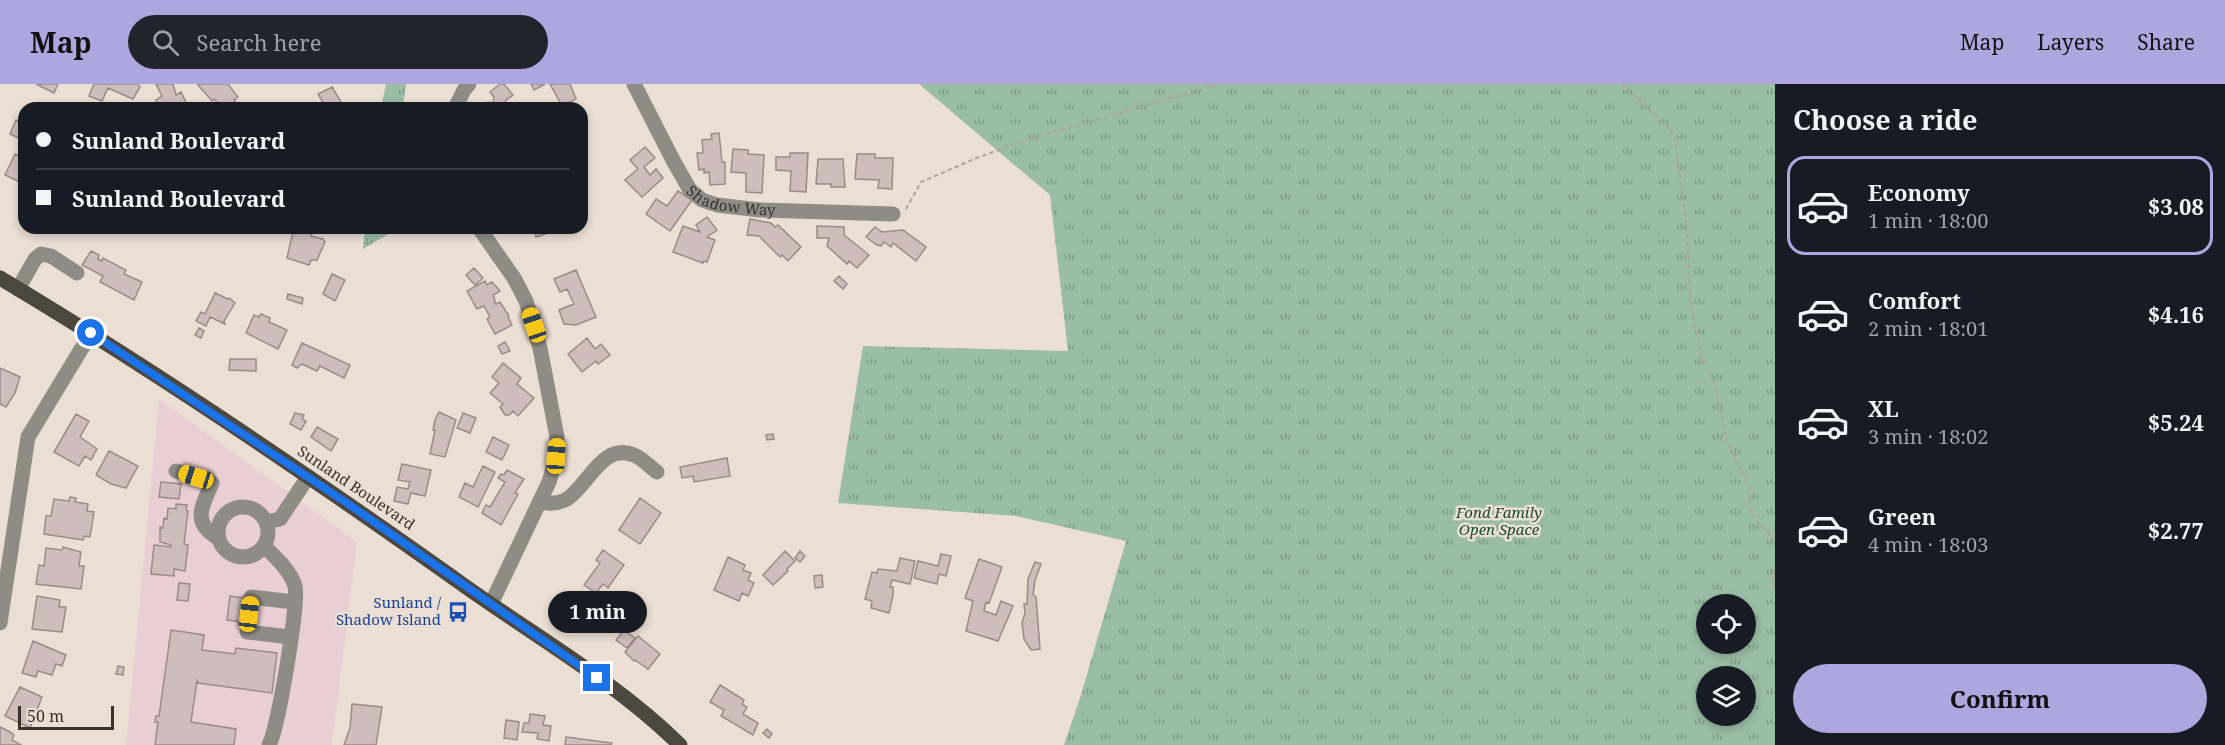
<!DOCTYPE html>
<html lang="en">
<head>
<meta charset="utf-8">
<style>
	body { margin:0; font-family:"Noto Serif",serif; background:#20242c; color:#f1f3f6; height:100vh; display:flex; flex-direction:column; font-size:22px; white-space:nowrap }
	* { box-sizing:border-box; margin:0 }
	p { font-size:20px; color:#9ea1a6 }
	.icon { flex:none; width:33px; height:33px; fill:none; stroke:currentColor; stroke-width:2; stroke-linecap:round; stroke-linejoin:round }
	.map { position:relative; flex:1; overflow:hidden }
	.sheet { display:flex; flex-direction:column; background:#171b24; width:450px }
	.sheet>* { flex:none }
	.guide { position:absolute; left:18px; top:18px; width:570px; height:132px; border-radius:18px; box-shadow:0 3px 9px #0003; display:grid; align-content:center; height:132px; padding:0 18px; background:#171b24 }
	.controls { position:absolute; left:1696px; top:510px; display:grid; gap:12px }
	.controls a { display:grid; place-items:center; width:60px; height:60px; border-radius:50%; background:#171b24; box-shadow:0 3px 9px #0003; font-size:30px }
	.scale { position:absolute; left:18px; bottom:15px; width:96px; box-sizing:border-box; padding-left:6px; border:3px solid #36322d; border-top:0; font-size:16px; line-height:21px; white-space:nowrap; color:#36322d; -webkit-text-stroke:4px #ebded3; paint-order:stroke }
	.end { position:absolute; width:27px; height:27px; margin:-14px; border:8px solid #1a73e8; background:#fff; box-shadow:0 0 0 3px #fff }
	.from { border-radius:50% }
	.bubble { position:absolute; height:42px; border-radius:21px; background:#171b24; box-shadow:0 3px 9px #0003; font-size:20px; font-weight:700; line-height:42px; text-align:center }
	.car { position:absolute; width:18px; height:36px; margin:-18px -9px; border-radius:8px; box-shadow:0 0 4px 2px #0007; background:linear-gradient(#f5c518 24%,#345 0 40%,#f5c518 0 76%,#345 0 86%,#f5c518 0) }
	.guide b { display:flex; align-items:center; gap:21px; height:57px; font-size:22px }
	.guide b+b { border-top:2px solid #363941 }
	.guide i { width:15px; height:15px; background:#f1f3f6 }
	ul { padding:0; list-style:none }
	li { display:flex; align-items:center; gap:18px; height:99px; margin:0 12px 9px; padding:0 6px; border:3px solid transparent; border-radius:18px }
	li div { flex:1 }
	li b { display:block; font-size:22px }
	li em { font-style:normal; font-weight:700 }
	li.on { border-color:#aea7df }
	li>.icon { width:54px; height:54px; stroke-width:1.5 }
	h2 { padding:0 18px; font-size:27px; line-height:72px }
	.primary-button { display:flex; gap:12px; margin-top:auto; padding:12px 18px }
	.primary-button a { flex:1; height:69px; border-radius:36px; background:#aea7df; color:#111; font-size:24px; font-weight:700; line-height:69px; text-align:center }
	header { display:flex; align-items:center; gap:36px; box-sizing:border-box; height:84px; padding:0 30px; background:#aea7df; color:#111 }
	header strong { font-size:28px }
	nav { display:flex; gap:33px; margin-inline-start:auto; font-size:21px }
	.search { width:420px; height:54px; background:#20242c; display:flex; align-items:center; gap:15px; box-sizing:border-box; padding:0 21px; border-radius:33px; color:#9ea1a6; font-size:22px }
	main { display:flex; flex:1; min-height:0 }
	.map>svg:first-child { display:block }
	.education { fill:#e9cfd3 }
	.grass { fill:url(#grass-tufts); fill-rule:evenodd }
	.building { fill:#cfbdbb; stroke:#9b8a88; stroke-width:1.5 }
	.lines { fill:none; stroke-linecap:round; stroke-linejoin:round }
	.path { stroke:#aea49b; stroke-width:2; stroke-dasharray:4.5 3; stroke-linecap:butt }
	.minor { stroke:#8f8c86; stroke-width:15 }
	.major { stroke:#4d483f; stroke-width:15 }
	.route { stroke:#1a73e8; stroke-width:8 }
	.labels { text-anchor:middle; stroke-width:5; stroke-linejoin:round; paint-order:stroke }
	.street-label { font-size:15px; fill:#36322d; stroke:#ebded3 }
	.park-label { font-size:15px; font-style:italic; fill:#144d2d; stroke:#ebded3 }
	.transit-label { font-size:15px; fill:#164399; stroke:#ebded3; text-anchor:end }
</style>
</head>
<body>
<header>
<strong>Map</strong>
<div class="search"><svg class="icon" aria-label="search" viewBox="0 0 24 24"><circle cx="10" cy="10" r="6"/><path d="M15 15l6 6"/></svg>Search here</div>
<nav><a>Map</a><a>Layers</a><a>Share</a></nav>
</header>
<main>
<div class="map">
<svg width="1775" height="661" viewBox="0 0 1775 661">
	<defs>
		<pattern id="grass-tufts" width="24" height="20" patternUnits="userSpaceOnUse" patternTransform="scale(1.5)"><rect width="24" height="20" fill="#9abda5"/><path d="M3 7l-1-3M5 7V3M7 7l1-3M15 17l-1-3M17 17v-4M19 17l1-3" fill="none" stroke="#7e9a87"/></pattern>
	</defs>
	<rect width="100%" height="100%" fill="#ebded3"/>
	<path class="education" d="M159 315 357 458 332 661H126Z"/>
	<path class="grass" d="M386 0H406L403 24H381Z
		M919 0H1775V661H1064L1081 611 1126 457 1016 432 838 419 863 262 1068 267 1050 111ZM1746 520V560H1707V520ZM1746 592V632H1707V592Z
		M365 144H390V149L363 165Z"/>
	<path class="building" d="M36 0H58L54 9Z
		M94 0H138L140 3 133 15 108 4 102 17 89 12Z
		M156 0H173L176 11 181 8 189 24H160L156 16 162 12Z
		M200 0H228L238 13 234 16 238 21 235 24H222L214 15 212 17 198 1Z
		M500 0H504L513 11 506 16V20L511 21V24H487L488 18 493 19 494 13 490 8Z
		M531 0H545L534 6Z
		M550 0H570L576 15 562 22Z
		M332 3 344 23 319 24 324 20 318 10Z
		M16 36 24 40V56L10 50Z
		M719 49 722 78H725V100L710 101 709 88 704 89V85L699 86 697 69H703L702 56 712 55 711 50Z
		M645 63 655 74 644 83 650 91 656 85 663 94 642 113 625 96 638 85 630 76Z
		M733 65 748 66V70L764 71 762 109 746 108V89L731 88Z
		M790 69H808L806 108 790 107 791 87 776 86V73H790Z
		M15 70 24 75V100L5 91Z
		M857 70H875V74H893L892 105 878 104 879 96 855 95Z
		M818 75H843L845 103H831V100H816Z
		M678 107 692 116 670 147 646 130 656 115 667 122Z
		M707 133 717 146 707 153 715 156 707 178 704 177 703 179 673 168 683 142 700 148 696 141Z
		M750 135 771 139 775 143 778 141 801 163 788 177 782 171 780 173 759 152 747 151Z
		M817 142 844 143V151L869 171 857 184 849 177 847 180 827 162 829 154H817Z
		M875 143 882 148 903 146 926 163 916 177 893 159 891 163 884 158 881 162 877 161 866 153Z
		M297 144H314L311 152 323 155 325 158 317 176H311L309 181 287 174 293 147 296 148Z
		M546 144 548 149 536 153 534 145Z
		M91 167 99 171 98 175 102 177 103 174 126 186 124 190 142 198 134 216 100 198 103 192 82 181Z
		M474 184 483 194 475 201 466 191Z
		M576 186 596 233 576 241 564 240 559 226 574 220 567 205 560 208 554 195Z
		M332 190 345 196 335 217 323 210Z
		M839 192 847 200 843 205 834 197Z
		M485 197 487 201 492 198 500 207 493 211 495 216 494 217 496 220 500 218 509 232 508 233 512 241 495 250 487 235 490 233 484 222 477 225 467 207Z
		M215 209 228 215 229 214 235 219 224 237 225 240 210 233 206 242 196 237 201 228 205 230Z
		M288 210 303 214 302 220 287 215Z
		M261 230 270 234 269 238 287 246 278 265 246 249 254 231 259 233Z
		M199 244 204 247 201 254 195 251Z
		M587 254 595 265 601 260 610 271 598 280 596 277 582 288 568 270Z
		M505 258 510 267 502 270 498 262Z
		M302 259 350 281 344 294 320 282 317 287 302 280 297 284 292 281Z
		M230 275H256V287L229 286Z
		M503 279 521 294 517 300 534 314 518 332 513 327 509 331H505L500 323 503 320 490 309 499 299 492 293Z
		M0 284 20 293 15 309 6 323 0 320Z
		M439 328 456 336 445 373 430 370 435 346H433L435 336Z
		M295 329 304 331 302 335 306 337 301 346 290 340Z
		M463 329 476 334 470 349 457 344Z
		M76 330 89 337 80 353 97 365 91 376 85 372 79 382 54 368Z
		M317 343 338 355 331 367 311 353Z
		M773 350 774 355 767 356 766 351Z
		M493 353 509 361 502 376 486 368Z
		M109 367 138 382 126 404 111 400 96 391Z
		M727 374 730 392 694 398 693 392 682 394 680 383Z
		M402 380 431 386 425 412 411 409 408 420 394 417 397 403 408 405 410 398 398 396Z
		M483 382 495 388 478 423 459 413 465 399 473 403Z
		M507 386 524 395 515 409 518 410 501 441 482 429 486 421 490 423 505 398 498 394 501 390 504 391Z
		M161 398 181 400 179 415 159 413Z
		M70 413 76 414 75 418 88 420 87 427 94 428 90 453 84 452 83 456 44 450 46 432H51L54 415 69 417Z
		M640 414 661 429 640 460 619 446Z
		M176 420 187 421 186 426 188 427 184 460 188 461 185 487 174 485V492L151 490 154 461 171 463V461L160 458V443L163 444 164 434 167 435 168 424 176 425Z
		M63 463 81 468 79 482H84L81 505 36 500 39 481 44 482 46 464 62 466Z
		M603 466 624 481 608 504 603 500 596 509 584 501 600 479 596 476Z
		M785 467 795 477 787 485 788 487 773 501 763 491Z
		M800 467 805 472 800 478 795 474Z
		M941 470 951 472 946 492 939 490 937 500 914 494 918 477 938 482Z
		M728 473 745 481 743 486 751 489 748 496 754 499 748 512 742 509 739 517 714 506Z
		M900 474 915 477 910 500 892 496 890 503H893V511L889 529 871 524 872 517 865 515 872 488 877 489 878 485 897 487Z
		M979 475 1002 483 989 519 986 518 984 527 996 531 1001 517 1013 522 998 557 966 547 973 517 965 514Z
		M1035 478 1041 480 1035 496 1033 511 1036 513 1040 565 1031 566 1024 555 1022 539 1025 529 1024 520H1027L1028 495Z
		M822 491 823 503 815 504 814 492Z
		M179 499 190 500 188 517 177 516Z
		M37 512 60 516 59 523H66L62 548 32 545Z
		M230 512 244 514 241 538 227 536Z
		M568 520 573 523 569 529 564 526Z
		M171 546 204 551 202 566 235 570 236 564 277 569 272 609 198 599 197 597 191 638 236 645 234 661H155L158 638H155L156 632H159Z
		M624 546 635 554 627 564 616 556Z
		M638 552 660 570 648 585 635 576 634 577 625 568Z
		M33 557 66 571 62 582 56 580 52 591 38 587 36 593 22 589Z
		M118 582 124 583 123 591 116 590Z
		M720 601 744 616 742 620 747 623 743 630 758 639 753 651 721 632 724 626 710 618Z
		M20 603 42 613 30 644 5 632Z
		M352 620 382 623 376 661H344L350 644Z
		M530 630 545 632 543 641 551 642 549 657 537 655 538 649 522 648 524 639H529Z
		M506 636 519 638 517 656 504 654Z
		M0 643 10 648 14 651 12 656 21 661H0Z
		M767 645 772 650 769 654 763 649Z
		M566 653 612 659 611 661H565Z"/>
	<g class="lines">
		<path class="path" d="M1622 0 1666 41 1675 55 1686 137 1691 224 1702 274 1716 303 1726 355 1750 405 1749 421 1752 431 1775 458
			M906 125 921 98 979 73 1026 56 1219 0
			M1775 485 1773 492 1775 507"/>
		<g class="minor">
			<path id="s1" d="M634 0 674 78 690 106 702 116 717 121 760 126 893 130"/>
			<path d="M455 24 464 6 469 0"/>
			<path d="M479 144 514 194 526 217 540 264 557 353 556 375 549 398 491 520"/>
			<path d="M18 205 35 175 41 170 51 172 77 189"/>
			<path d="M176 387 207 395 212 399C202 423 191 438 218 454"/>
			<path d="M540 418C549 420 558 420 567 415 588 402 602 358 634 371 642 374 650 383 657 388"/>
			<circle cx="243" cy="448" r="25"/>
			<path d="M266 438 280 435 308 393"/>
			<path d="M264 462C275 473 291 487 295 502 299 520 278 645 269 661"/>
			<path d="M0 539 28 353 91 249"/>
			<path d="M290 553 247 548 251 513 294 518"/>
		</g>
		<path class="major" d="M0 194C161 290 316 396 469 505 540 555 618 600 680 661"/>
	</g>
	<g class="lines">
		<path class="route" d="M91 249 347 419 597 594"/>
	</g>
	<defs>
		<g id="bus-bare" transform="scale(1.62)"><path d="M-5-6H5V4H4V6H2V4H-2V6H-4V4H-5ZM-3.5-4V0h7V-4ZM-3.5 1.2v1.5H-2V1.2ZM2 1.2v1.5H3.5V1.2Z" fill="#1a4fb4" stroke="#ebded3" stroke-width="2.5" paint-order="stroke"/></g>
	</defs>
	<g fill-rule="evenodd">
		<use href="#bus-bare" x="458" y="528"/>
	</g>
	<g class="labels">
		<g class="street-label">
			<text dy="5" stroke="none"><textPath href="#s1" startOffset="164">Shadow Way</textPath></text>
			<text transform="translate(356 404) rotate(34)" y="5">Sunland Boulevard</text>
		</g>
		<g class="park-label">
			<text x="1499" y="434">Fond Family<tspan x="1499" dy="17">Open Space</tspan></text>
		</g>
		<g class="transit-label">
			<text x="441" y="524">Sunland /<tspan x="441" dy="17">Shadow Island</tspan></text>
		</g>
	</g>
</svg>
<div class="controls">
<a><svg class="icon" aria-label="locate" viewBox="0 0 24 24"><circle cx="12" cy="12" r="6"/><path d="M12 2v4M12 18v4M2 12h4M18 12h4"/></svg></a>
<a><svg class="icon" aria-label="layers" viewBox="0 0 24 24"><path d="M12 4l9 5-9 5-9-5zM3 14l9 5 9-5"/></svg></a>
</div>
<div class="scale">50 m</div>
<i class="end from" style="left:91px;top:249px"></i>
<i class="end" style="left:597px;top:594px"></i>
<div class="bubble" style="left:548px;top:507px;width:99px">1 min</div>
<i class="car" style="left:534px;top:241px;rotate:341deg"></i>
<i class="car" style="left:556px;top:372px;rotate:4deg"></i>
<i class="car" style="left:196px;top:393px;rotate:287deg"></i>
<i class="car" style="left:249px;top:530px;rotate:7deg"></i>
<div class="guide">
<b><i class="from"></i>Sunland Boulevard</b>
<b><i></i>Sunland Boulevard</b>
</div>
</div>
<section class="sheet">
<h2>Choose a ride</h2>
<ul>
<li class="on"><svg class="icon" aria-label="car" viewBox="0 0 24 24"><path d="M5 17H2v-5l4-1 3-4h7l3 4 3 1v5h-3M9 17h6M6 11h13"/><circle cx="7" cy="17" r="2"/><circle cx="17" cy="17" r="2"/></svg><div><b>Economy</b><p>1 min · 18:00</p></div><em>$3.08</em></li>
<li><svg class="icon" aria-label="car" viewBox="0 0 24 24"><path d="M5 17H2v-5l4-1 3-4h7l3 4 3 1v5h-3M9 17h6M6 11h13"/><circle cx="7" cy="17" r="2"/><circle cx="17" cy="17" r="2"/></svg><div><b>Comfort</b><p>2 min · 18:01</p></div><em>$4.16</em></li>
<li><svg class="icon" aria-label="car" viewBox="0 0 24 24"><path d="M5 17H2v-5l4-1 3-4h7l3 4 3 1v5h-3M9 17h6M6 11h13"/><circle cx="7" cy="17" r="2"/><circle cx="17" cy="17" r="2"/></svg><div><b>XL</b><p>3 min · 18:02</p></div><em>$5.24</em></li>
<li><svg class="icon" aria-label="car" viewBox="0 0 24 24"><path d="M5 17H2v-5l4-1 3-4h7l3 4 3 1v5h-3M9 17h6M6 11h13"/><circle cx="7" cy="17" r="2"/><circle cx="17" cy="17" r="2"/></svg><div><b>Green</b><p>4 min · 18:03</p></div><em>$2.77</em></li>
</ul>
<div class="primary-button"><a>Confirm</a></div>
</section>
</main>
</body>
</html>
